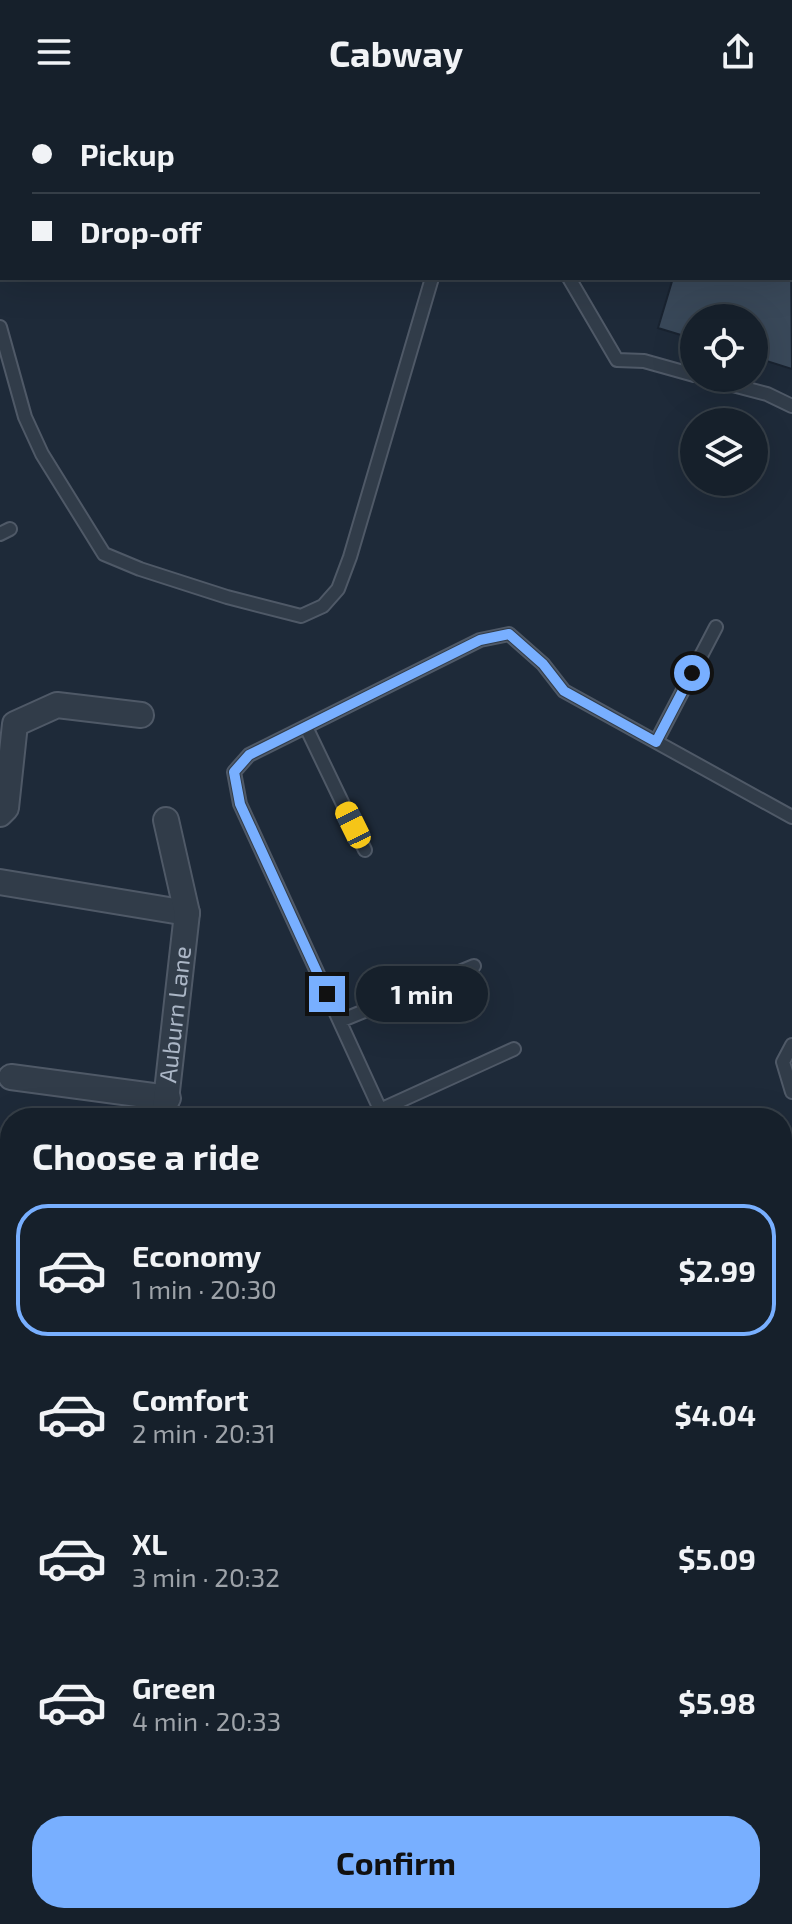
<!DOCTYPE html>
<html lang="en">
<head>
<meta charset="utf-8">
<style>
	body { margin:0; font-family:"Exo 2",sans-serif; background:#232d37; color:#f1f3f6; height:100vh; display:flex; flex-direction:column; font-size:30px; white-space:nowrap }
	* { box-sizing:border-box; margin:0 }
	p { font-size:26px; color:#9ea3a9 }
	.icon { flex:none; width:44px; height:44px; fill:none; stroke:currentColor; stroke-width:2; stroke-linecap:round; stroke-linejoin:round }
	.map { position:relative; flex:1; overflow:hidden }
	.sheet { position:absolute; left:0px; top:1004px; width:792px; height:816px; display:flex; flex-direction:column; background:#16202b; border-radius:32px 32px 0 0; box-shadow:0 8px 32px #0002,0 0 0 2px #353e47 }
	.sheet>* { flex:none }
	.hud { position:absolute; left:0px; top:0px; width:792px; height:176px; box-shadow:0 8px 32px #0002,0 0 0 2px #353e47; display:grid; align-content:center; height:176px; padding:0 32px; background:#16202b }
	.tools { position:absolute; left:680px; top:200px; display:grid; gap:16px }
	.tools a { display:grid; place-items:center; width:88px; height:88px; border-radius:50%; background:#16202b; box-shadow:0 8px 32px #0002,0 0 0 2px #353e47; font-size:40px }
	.end { position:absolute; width:36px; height:36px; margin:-18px; border:10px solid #78afff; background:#111; box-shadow:0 0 0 4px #111 }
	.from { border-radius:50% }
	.bubble { position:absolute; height:56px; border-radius:28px; background:#16202b; box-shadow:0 8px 32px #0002,0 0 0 2px #353e47; font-size:26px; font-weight:700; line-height:56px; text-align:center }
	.car { position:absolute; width:24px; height:48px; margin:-24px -12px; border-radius:10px; box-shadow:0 0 6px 2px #0007; background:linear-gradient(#f5c518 24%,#345 0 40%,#f5c518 0 76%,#345 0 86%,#f5c518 0) }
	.hud b { display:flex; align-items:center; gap:28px; height:76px; font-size:30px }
	.hud b+b { border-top:2px solid #353e47 }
	.hud i { width:20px; height:20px; background:#f1f3f6 }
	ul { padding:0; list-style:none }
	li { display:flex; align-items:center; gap:24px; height:132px; margin:0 16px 12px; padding:0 16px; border:4px solid transparent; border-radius:32px }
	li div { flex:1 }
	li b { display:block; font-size:30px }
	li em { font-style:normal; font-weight:700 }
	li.active { border-color:#78afff }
	li>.icon { width:72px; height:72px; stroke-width:1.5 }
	h2 { padding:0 32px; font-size:36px; line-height:96px }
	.button { display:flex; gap:16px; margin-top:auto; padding:16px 32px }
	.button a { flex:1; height:92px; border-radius:32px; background:#78afff; color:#111; font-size:32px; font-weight:700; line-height:92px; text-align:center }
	header { display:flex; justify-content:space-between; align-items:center; height:104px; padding:0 32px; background:#16202b; font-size:36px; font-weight:700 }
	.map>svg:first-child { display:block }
	.building { fill:#394859; stroke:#192330; stroke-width:2 }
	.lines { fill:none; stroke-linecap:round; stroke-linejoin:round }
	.service-casing { stroke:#4f5967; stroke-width:16 }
	.minor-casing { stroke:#4f5967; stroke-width:28 }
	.motorway-casing { stroke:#3c4654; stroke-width:48 }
	.service { stroke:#313c49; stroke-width:12 }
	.minor { stroke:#313c49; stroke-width:24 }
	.motorway { stroke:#70624d; stroke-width:44 }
	.tram { stroke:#536071; stroke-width:2 }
	.route { stroke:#78afff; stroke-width:10 }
	.labels { text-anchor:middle; stroke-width:6; stroke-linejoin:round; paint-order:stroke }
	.street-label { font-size:24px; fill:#abb6c6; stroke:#17212e }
</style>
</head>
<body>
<header><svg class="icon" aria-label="menu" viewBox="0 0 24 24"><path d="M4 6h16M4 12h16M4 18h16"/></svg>Cabway<svg class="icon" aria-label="share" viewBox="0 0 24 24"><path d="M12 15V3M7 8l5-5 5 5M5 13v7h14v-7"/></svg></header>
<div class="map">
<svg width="792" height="1820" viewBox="0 0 792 1820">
	<rect width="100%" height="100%" fill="#1e2a39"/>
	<path class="building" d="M525 0H651L652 2H527Z
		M790 35 792 265 754 253V214H694V235L658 224 673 174H790Z"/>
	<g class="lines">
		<g class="service-casing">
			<path id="service" d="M302 0 308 2
				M428 0 434 2
				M569 174 617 256 644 257 694 271
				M0 223 25 313 42 350 104 450 140 465 227 493 301 512 323 502 338 485 350 453 432 174
				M706 274 767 290 792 302
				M0 430 10 425
				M306 623 365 746
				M656 638 716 523
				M340 917 474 862
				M792 941 783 958 792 988
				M380 1006 514 945
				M384 1014 240 700 234 668 249 651 480 536 509 530 543 560 564 587 792 713"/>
		</g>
		<g class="minor-casing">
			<g id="minor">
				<path d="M0 710 6 704 15 620 57 601 141 611"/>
				<path d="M0 778 187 809"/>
				<path d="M11 973 168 994"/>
				<path id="s1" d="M164 1014 187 809 166 716"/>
				<path d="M0 1164 10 1165"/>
				<path d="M0 1445 10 1446"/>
				<path d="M782 1482 792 1473"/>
				<path d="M0 1629H10"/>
				<path d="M53 1820 63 1810"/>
				<path d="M405 1820 416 1810"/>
			</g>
		</g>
		<g class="motorway-casing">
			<path id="motorway" d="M782 1601 792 1588
				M553 1820 564 1810
				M781 1820 792 1809"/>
		</g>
		<use href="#service" class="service"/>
		<use href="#minor" class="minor"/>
		<use href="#motorway" class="motorway"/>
		<path class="tram" d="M782 1697 792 1687
			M782 1723 792 1713
			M652 1820 663 1810
			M679 1820 690 1810"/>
	</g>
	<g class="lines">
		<path class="route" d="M327 890 240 700 234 668 249 651 480 536 509 530 543 560 564 587 656 638 692 569"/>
	</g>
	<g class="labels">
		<g class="street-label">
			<text dy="8" stroke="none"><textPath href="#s1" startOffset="104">Auburn Lane</textPath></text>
		</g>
	</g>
</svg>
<div class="tools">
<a><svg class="icon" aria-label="locate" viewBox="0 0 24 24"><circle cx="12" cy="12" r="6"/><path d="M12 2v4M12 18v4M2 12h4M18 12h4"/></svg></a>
<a><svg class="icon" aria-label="layers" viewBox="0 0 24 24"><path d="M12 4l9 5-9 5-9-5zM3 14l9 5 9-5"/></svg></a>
</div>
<i class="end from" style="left:692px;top:569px"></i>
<i class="end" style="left:327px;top:890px"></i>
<div class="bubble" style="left:356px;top:862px;width:132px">1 min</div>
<i class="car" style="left:353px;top:721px;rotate:334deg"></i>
<div class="hud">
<b><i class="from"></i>Pickup</b>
<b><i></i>Drop-off</b>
</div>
<section class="sheet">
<h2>Choose a ride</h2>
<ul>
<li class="active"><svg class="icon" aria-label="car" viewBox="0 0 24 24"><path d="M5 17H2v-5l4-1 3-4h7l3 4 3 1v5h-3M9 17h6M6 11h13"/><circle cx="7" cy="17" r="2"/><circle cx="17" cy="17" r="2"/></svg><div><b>Economy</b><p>1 min · 20:30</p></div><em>$2.99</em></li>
<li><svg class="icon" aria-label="car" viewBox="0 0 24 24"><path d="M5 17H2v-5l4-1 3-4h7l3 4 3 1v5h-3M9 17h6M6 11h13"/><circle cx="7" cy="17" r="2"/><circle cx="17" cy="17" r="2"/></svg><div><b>Comfort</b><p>2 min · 20:31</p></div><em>$4.04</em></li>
<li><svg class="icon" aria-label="car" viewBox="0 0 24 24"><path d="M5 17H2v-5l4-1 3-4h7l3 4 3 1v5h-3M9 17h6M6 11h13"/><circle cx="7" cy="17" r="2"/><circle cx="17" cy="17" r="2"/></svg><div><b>XL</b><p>3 min · 20:32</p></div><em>$5.09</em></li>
<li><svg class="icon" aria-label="car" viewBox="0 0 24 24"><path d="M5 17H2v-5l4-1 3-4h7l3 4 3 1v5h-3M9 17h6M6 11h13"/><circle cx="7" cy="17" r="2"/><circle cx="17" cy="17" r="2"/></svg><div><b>Green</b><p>4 min · 20:33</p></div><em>$5.98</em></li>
</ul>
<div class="button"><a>Confirm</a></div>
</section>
</div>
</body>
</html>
